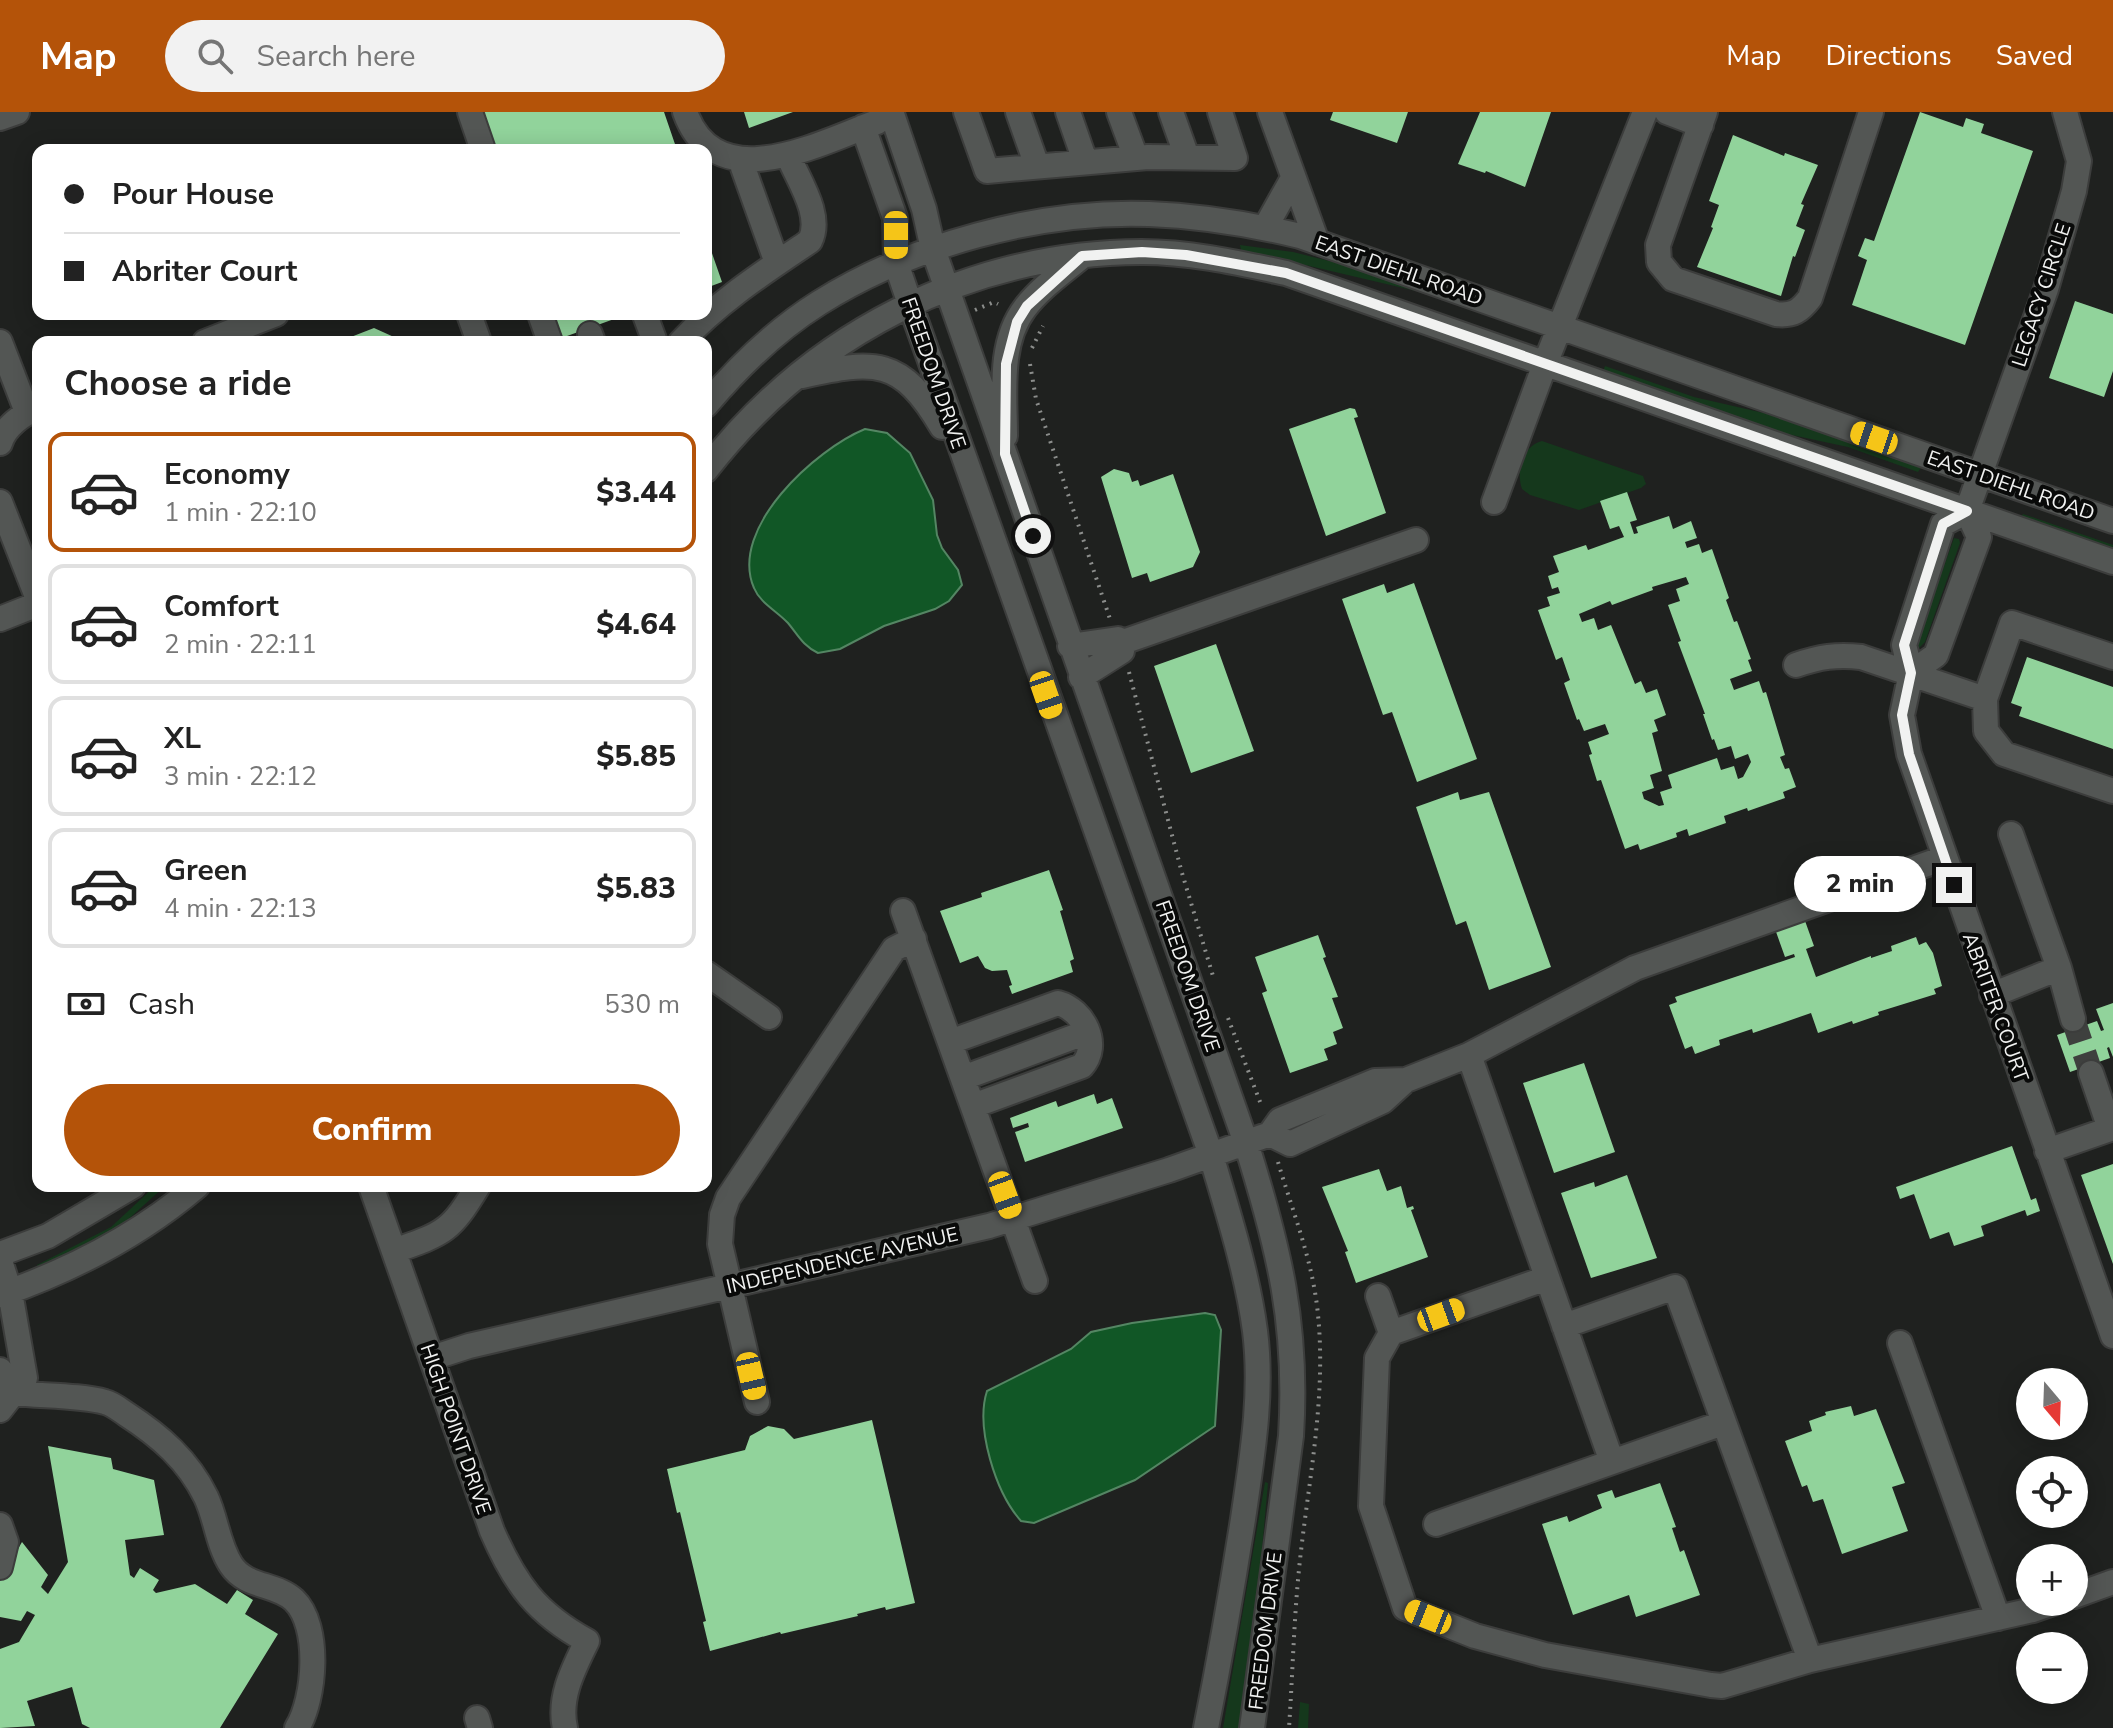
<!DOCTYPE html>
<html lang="en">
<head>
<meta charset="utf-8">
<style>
	body { margin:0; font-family:"Nunito Sans",sans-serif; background:#f2f2f2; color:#222; height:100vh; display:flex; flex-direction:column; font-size:30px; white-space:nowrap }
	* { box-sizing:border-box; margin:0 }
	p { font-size:26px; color:#767676 }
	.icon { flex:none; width:44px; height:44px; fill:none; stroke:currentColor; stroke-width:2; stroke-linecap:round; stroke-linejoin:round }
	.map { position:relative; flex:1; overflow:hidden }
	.sheet { position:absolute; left:32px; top:224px; width:680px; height:856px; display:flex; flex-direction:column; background:#fff; border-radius:16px; box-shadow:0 4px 20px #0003 }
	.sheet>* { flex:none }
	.guide { position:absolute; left:32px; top:32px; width:680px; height:176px; border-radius:16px; box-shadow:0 4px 20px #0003; display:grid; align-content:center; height:176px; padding:0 32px; background:#fff }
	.needle { width:52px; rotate:161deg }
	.fabs { position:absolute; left:2016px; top:1256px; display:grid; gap:16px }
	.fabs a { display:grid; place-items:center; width:72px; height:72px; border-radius:50%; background:#fff; box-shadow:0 4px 20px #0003; font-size:40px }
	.end { position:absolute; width:36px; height:36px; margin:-18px; border:10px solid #f1f2f1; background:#111; box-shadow:0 0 0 4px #111 }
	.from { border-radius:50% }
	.bubble { position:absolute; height:56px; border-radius:28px; background:#fff; box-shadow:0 4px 20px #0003; font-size:26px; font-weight:800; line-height:56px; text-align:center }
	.car { position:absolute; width:24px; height:48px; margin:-24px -12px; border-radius:10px; box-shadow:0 0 6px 2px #0007; background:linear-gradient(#f5c518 24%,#345 0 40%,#f5c518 0 76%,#345 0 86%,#f5c518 0) }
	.guide b { display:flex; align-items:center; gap:28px; height:76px; font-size:30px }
	.guide b+b { border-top:2px solid #e0e0e0 }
	.guide i { width:20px; height:20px; background:#222 }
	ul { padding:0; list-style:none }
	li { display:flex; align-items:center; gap:24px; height:120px; margin:0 16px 12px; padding:0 16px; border:4px solid #e0e0e0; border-radius:16px }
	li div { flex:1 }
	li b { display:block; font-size:30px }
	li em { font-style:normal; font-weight:800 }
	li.selected { border-color:#b45309 }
	li>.icon { width:72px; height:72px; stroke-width:1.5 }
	h2 { padding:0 32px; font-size:36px; line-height:96px }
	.pay { display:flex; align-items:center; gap:20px; height:88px; padding:0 32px; font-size:30px }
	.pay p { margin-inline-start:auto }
	.button { display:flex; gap:16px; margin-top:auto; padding:16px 32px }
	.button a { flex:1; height:92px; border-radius:48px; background:#b45309; color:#fff; font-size:32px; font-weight:800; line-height:92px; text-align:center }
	header { display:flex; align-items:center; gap:48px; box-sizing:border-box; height:112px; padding:0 40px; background:#b45309; color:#fff }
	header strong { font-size:38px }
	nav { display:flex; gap:44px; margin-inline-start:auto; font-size:28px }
	.search { width:560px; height:72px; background:#f2f2f2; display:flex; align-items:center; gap:20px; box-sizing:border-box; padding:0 28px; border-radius:44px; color:#767676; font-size:30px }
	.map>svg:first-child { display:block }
	.green { fill:#15381c }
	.water { fill:#115726; stroke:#548663; stroke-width:2 }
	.building { fill:#91d39b; fill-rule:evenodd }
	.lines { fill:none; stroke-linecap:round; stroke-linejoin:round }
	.minor-tunnel { stroke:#3e403e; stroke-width:24; stroke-dasharray:24 12; stroke-linecap:butt }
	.minor-casing { stroke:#3c3d3c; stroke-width:28 }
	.path { stroke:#8c8e8c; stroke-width:4; stroke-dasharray:2 6; stroke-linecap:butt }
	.minor { stroke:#535654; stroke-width:24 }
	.route { stroke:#f1f2f1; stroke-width:10 }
	.labels { text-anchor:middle; stroke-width:8; stroke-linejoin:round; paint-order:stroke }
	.street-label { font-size:20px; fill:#f1f2f1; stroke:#090a09 }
</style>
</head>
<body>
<header>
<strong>Map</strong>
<div class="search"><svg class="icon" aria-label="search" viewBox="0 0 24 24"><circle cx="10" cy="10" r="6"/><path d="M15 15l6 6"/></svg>Search here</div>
<nav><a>Map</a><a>Directions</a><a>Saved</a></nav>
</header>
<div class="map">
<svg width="2113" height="1616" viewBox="0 0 2113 1616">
	<rect width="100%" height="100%" fill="#1f211f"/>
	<path class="green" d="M1240 133 1293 140 1341 152 1416 179 1241 138Z
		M1605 254 1694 285 1786 306 1922 354 1918 360 1848 335 1760 316 1603 259Z
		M1542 329 1643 364 1646 372 1641 376 1579 398 1530 383 1522 377C1516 360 1522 334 1542 329Z
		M2023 402 2113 433V440L2020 406Z
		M1954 426 1959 427 1960 431 1925 530 1919 536 1917 530Z
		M155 1074H165L112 1122 37 1158V1153L111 1115Z
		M1265 1370 1268 1371 1260 1460 1242 1616H1223Z
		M1300 1590 1309 1592 1308 1616H1298Z"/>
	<path class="water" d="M865 317 887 321 910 341 933 388 937 423 942 436 958 458 962 473 949 489 935 497 884 514 840 537 818 541C803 534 798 523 788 511 777 499 760 491 754 476 728 416 816 337 865 317Z
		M1205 1201 1215 1203 1221 1218 1215 1314 1135 1368 1034 1411 1021 1409C996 1381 975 1316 987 1279L1071 1237 1091 1220 1132 1211Z"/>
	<path class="building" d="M477 0H664L677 38H490Z
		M744 0H793L749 16Z
		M1333 0H1408L1397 31 1330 8Z
		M1480 0H1551L1525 75 1486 59 1485 61 1458 52Z
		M1920 0 1963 15 1966 6 1984 12 1981 21 2033 39 1965 233 1852 193 1867 148 1858 144 1865 126 1874 129Z
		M1733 23 1784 44 1785 41 1818 53 1801 92 1804 93 1796 114 1805 118 1795 145 1793 144 1781 184 1697 155 1713 116 1711 115 1719 93 1709 89Z
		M706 124 722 170 706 176Z
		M2075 189 2113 202V259L2104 285 2049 266Z
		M547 202H628L556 228Z
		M374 216 405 230H338Z
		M1350 296 1355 297 1358 305 1354 306 1386 401 1326 424 1289 317Z
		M1114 357 1129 361 1132 370 1138 368 1140 374 1173 362 1200 440 1193 455 1150 470 1147 461 1132 466 1101 365Z
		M1627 380 1637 408 1630 410 1634 422 1638 421 1636 415 1669 404 1673 417 1691 409 1697 426 1685 430 1687 436 1699 432 1702 441 1712 437 1729 486 1726 488 1734 510 1737 509 1751 547 1748 548 1752 559 1730 567 1734 578 1759 569 1763 581 1766 580 1785 643 1780 645 1785 657 1789 656 1796 675 1783 680 1785 686 1748 699 1747 696 1724 704 1726 711 1689 724 1687 717 1676 721 1677 725 1640 738 1638 732 1625 737 1601 668 1597 669 1589 643 1592 642 1588 630 1609 622 1605 612 1584 619 1579 607 1577 608 1564 571 1570 568 1562 545 1556 548 1538 498 1550 494 1547 485 1560 481 1558 475 1552 477 1548 464 1559 460 1553 444 1586 433 1588 438 1624 425 1619 414 1610 417 1600 389ZM1686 465 1689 472 1676 477 1680 489 1668 493 1681 529 1678 530 1705 602H1703L1712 628 1714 627 1718 638 1731 634 1735 647 1748 642 1751 650 1743 665 1738 667 1734 654 1721 658 1717 646 1668 663 1672 676 1660 680 1664 693 1659 694 1644 687 1642 680 1654 676 1650 663 1662 659 1652 621 1658 619 1654 608 1666 603 1657 577 1646 581 1641 569 1635 572 1611 513 1598 518 1594 506 1582 510 1579 502 1610 489 1612 493 1653 478 1652 475Z
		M1414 471 1477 647 1417 670 1392 600 1383 603 1342 487 1384 472 1387 481Z
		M1216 532 1254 639 1191 661 1154 554Z
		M2027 545 2113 575V637L2019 604 2022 595 2011 591Z
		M1458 680 1460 688 1489 680 1551 855 1489 878 1466 809 1456 813 1416 695Z
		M1049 758 1063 798 1060 799 1074 847 1070 849 1073 860 1012 882 1009 874 1012 873 1007 858 992 859 985 856 978 844 960 851 940 799 982 785 981 781Z
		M1804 806 1814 834 1806 837 1816 865 1871 844V846L1892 839 1891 834 1916 825 1919 833 1926 830 1933 841 1942 874 1934 877 1936 882 1878 900 1879 903 1853 912 1852 909 1818 921 1811 901 1753 921 1752 917 1719 928 1720 933 1695 942 1692 934 1685 937 1669 893 1677 890 1675 885 1795 845 1794 842 1785 845 1775 817Z
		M1318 823 1326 845 1323 846 1338 885 1332 886 1343 916 1333 920 1337 932 1324 937 1328 948 1290 961 1262 881 1267 879 1255 845Z
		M2113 891V945L2109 935 2107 936 2110 946 2070 960 2057 923 2097 909 2101 919 2104 918 2096 897Z
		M1584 951 1615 1040 1554 1061 1523 971Z
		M1094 982 1097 992 1112 986 1123 1016 1025 1050 1015 1020 1029 1015 1028 1011 1013 1016 1010 1006 1056 989 1058 995Z
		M2012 1034 2031 1088 2036 1086 2040 1099 2027 1104 2025 1098 1981 1114 1984 1124 1954 1134 1949 1120 1930 1127 1914 1082 1900 1087 1896 1075Z
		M2113 1052V1152L2081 1063Z
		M1379 1057 1387 1079 1401 1074 1407 1096 1413 1094 1414 1097 1411 1098 1428 1145 1356 1171 1345 1140 1348 1139 1322 1075Z
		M1627 1063 1657 1146 1591 1166 1561 1081 1594 1070 1595 1075Z
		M1851 1294 1854 1304 1876 1297 1905 1371 1892 1375 1908 1419 1842 1442 1823 1387 1813 1390 1807 1373 1802 1375 1785 1329 1812 1319 1809 1309 1826 1303 1825 1300Z
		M872 1308 915 1491 886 1498 885 1495 857 1502 858 1504 781 1522 780 1520 710 1539 703 1510 706 1509 680 1400 677 1401 667 1357 745 1338 750 1324 768 1314 784 1317 794 1327Z
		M48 1334 111 1346 113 1357 154 1368 164 1423 125 1428 130 1463 134 1466 140 1456 159 1468 153 1478 156 1481 195 1472 227 1492 237 1478 253 1488 245 1502 278 1522 220 1616H90L82 1612 72 1575 27 1589 35 1614 0 1616V1537L19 1530 35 1503 27 1499 21 1509 0 1505V1468L22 1430 48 1463 41 1475 48 1482 68 1450Z
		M1660 1371 1676 1415 1672 1416 1680 1440 1684 1438 1700 1483 1636 1505 1629 1483 1573 1503 1542 1412 1567 1404 1569 1410 1602 1396 1597 1383 1612 1378 1615 1386Z"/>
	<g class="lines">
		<path class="minor-tunnel" d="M2073 907 2091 961"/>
		<g class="minor-casing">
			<path id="minor" d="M470 0 483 38
				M685 0C716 87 820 31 877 10
				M966 0 987 59 1148 45 1235 46 1220 0
				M1018 0 1037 54
				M1068 0 1085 49
				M1119 0 1136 46
				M1171 0 1187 45
				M1270 0 1317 130
				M1667 0 1701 13
				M1705 0 1658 133 1659 150 1673 167 1776 202C1793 204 1800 199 1810 186L1871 0
				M2065 0 2079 49 2074 79 2046 177 1967 399 1943 412 1904 533 1911 561 1902 603 1909 642 2113 1224
				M893 5 924 97 933 137 1246 1031C1279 1136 1298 1213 1291 1324L1252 1616
				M0 6 17 0
				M863 15 895 106 896 151 910 192 1211 1043C1228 1101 1247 1159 1255 1219 1263 1282 1252 1345 1243 1407 1232 1477 1220 1546 1206 1616
				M740 47 777 151
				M1265 116 1293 66
				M469 202 479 230
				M540 202 550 230
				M645 203 655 230
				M590 222 593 230
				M0 230 27 300
				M205 230 276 202
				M681 230C719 189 764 160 810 129 823 103 798 68 788 43
				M802 264C875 248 901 245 942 315
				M706 293C738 255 776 218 819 191 911 133 1040 98 1149 102 1201 104 1250 112 1300 124L2113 409
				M1005 324C1005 283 998 231 1025 196 1040 176 1062 161 1081 145
				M0 331C5 315 22 302 38 296
				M706 358C811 222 968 141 1142 140 1191 140 1239 151 1286 161L2113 450
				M0 390 38 487
				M1494 390 1545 252 1645 0
				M0 507 38 492
				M1070 534 1118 527 1123 530 1416 428
				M2113 545 2012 511 1985 587 1986 619 2004 642 2113 679
				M1796 553C1819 545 1837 542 1861 545L1985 587
				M1911 561 1936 543 1979 425 1967 399
				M1081 565 1122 539 1123 530
				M2011 722 2059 856 2073 907
				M903 799 1035 1169
				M706 861 769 905
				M1992 883 2059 856
				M950 930 1058 891C1084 898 1101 933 1082 954L973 994
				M1469 943 1612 1350
				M963 966 1087 920
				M1270 1022 1290 1032 1383 989 1406 968
				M2047 1039 2110 1017 2091 961
				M371 1074 492 1419C515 1472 536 1501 587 1529 574 1556 558 1585 565 1616
				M394 1139C445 1121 450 1120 478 1074
				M0 1142 48 1124 133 1074
				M0 1149 10 1180 25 1266 0 1298
				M1547 1166 1391 1221 1377 1246 1371 1394 1405 1496 1475 1524 1545 1543 1711 1573 1722 1574 1810 1548 1675 1175 1564 1214
				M0 1183C72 1158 138 1124 197 1074
				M1378 1184 1391 1221
				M1900 1231 1998 1506
				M432 1246 469 1234 989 1114 1169 1058 1270 1022 1280 1008 1375 969 1406 968 1469 943 1635 856 1944 746
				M0 1258 3 1274 14 1281C41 1284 81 1283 105 1290 113 1292 120 1298 126 1302 160 1324 188 1348 206 1385 216 1406 218 1433 231 1453 246 1476 276 1471 294 1488 321 1514 315 1587 297 1616
				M757 1290 720 1132 722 1103 728 1086 894 837 914 827
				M1436 1412 1723 1311
				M0 1413 6 1430 0 1455
				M2074 1484 2113 1470
				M1810 1548 2033 1498 2056 1490
				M477 1606 480 1616"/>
		</g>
		<path class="path" d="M975 198 994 190 998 192
			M1032 236 1043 214
			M1030 252 1036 287 1110 507
			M1129 560 1182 761 1213 864
			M1228 906 1262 995
			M1278 1050C1293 1101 1313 1149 1318 1203 1326 1282 1310 1361 1301 1439 1294 1498 1293 1557 1289 1616"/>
		<use href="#minor" class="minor"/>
	</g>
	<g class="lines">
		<path class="route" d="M1033 424 1005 342 1006 252 1017 210 1027 194 1082 144 1142 140 1186 143 1286 161 1967 399 1943 412 1904 533 1911 561 1902 603 1909 642 1954 773"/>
	</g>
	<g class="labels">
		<g class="street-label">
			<text transform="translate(1399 158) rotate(19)" y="7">EAST DIEHL ROAD</text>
			<text transform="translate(2041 183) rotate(-72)" y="7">LEGACY CIRCLE</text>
			<text transform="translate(934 261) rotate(71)" y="7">FREEDOM DRIVE</text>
			<text transform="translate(2011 373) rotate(19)" y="7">EAST DIEHL ROAD</text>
			<text transform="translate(1188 864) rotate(71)" y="7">FREEDOM DRIVE</text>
			<text transform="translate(1996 895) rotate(70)" y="7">ABRITER COURT</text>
			<text transform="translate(842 1148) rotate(-13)" y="7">INDEPENDENCE AVENUE</text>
			<text transform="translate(456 1317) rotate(71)" y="7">HIGH POINT DRIVE</text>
			<text transform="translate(1265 1519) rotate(-83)" y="7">FREEDOM DRIVE</text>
		</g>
	</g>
</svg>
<div class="fabs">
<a><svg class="needle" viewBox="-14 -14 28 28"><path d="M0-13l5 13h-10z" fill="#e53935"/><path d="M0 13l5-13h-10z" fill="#767676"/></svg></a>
<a><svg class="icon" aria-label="locate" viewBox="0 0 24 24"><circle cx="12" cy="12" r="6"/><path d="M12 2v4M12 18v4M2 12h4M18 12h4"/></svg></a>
<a>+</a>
<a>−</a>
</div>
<i class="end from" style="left:1033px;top:424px"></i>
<i class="end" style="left:1954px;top:773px"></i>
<div class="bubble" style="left:1794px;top:744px;width:132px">2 min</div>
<i class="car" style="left:896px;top:123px;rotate:180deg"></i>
<i class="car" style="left:1874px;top:326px;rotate:289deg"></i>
<i class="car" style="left:1046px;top:583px;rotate:161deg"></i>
<i class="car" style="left:1005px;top:1083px;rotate:160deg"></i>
<i class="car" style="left:1441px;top:1203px;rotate:70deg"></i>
<i class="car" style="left:751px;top:1264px;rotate:167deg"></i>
<i class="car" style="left:1428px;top:1505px;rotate:292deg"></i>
<div class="guide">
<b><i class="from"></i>Pour House</b>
<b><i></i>Abriter Court</b>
</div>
<section class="sheet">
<h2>Choose a ride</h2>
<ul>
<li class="selected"><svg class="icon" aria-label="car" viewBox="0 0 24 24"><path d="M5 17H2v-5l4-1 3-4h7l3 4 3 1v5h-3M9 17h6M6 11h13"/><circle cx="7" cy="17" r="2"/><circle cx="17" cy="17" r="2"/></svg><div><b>Economy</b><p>1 min · 22:10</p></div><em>$3.44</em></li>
<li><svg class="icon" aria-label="car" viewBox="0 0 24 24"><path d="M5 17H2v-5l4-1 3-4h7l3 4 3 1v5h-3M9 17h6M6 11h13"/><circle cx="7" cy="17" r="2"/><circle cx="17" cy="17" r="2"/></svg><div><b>Comfort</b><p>2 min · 22:11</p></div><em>$4.64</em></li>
<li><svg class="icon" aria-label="car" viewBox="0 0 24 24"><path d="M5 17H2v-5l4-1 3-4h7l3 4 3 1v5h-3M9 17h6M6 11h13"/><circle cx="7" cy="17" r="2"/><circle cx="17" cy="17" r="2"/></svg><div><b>XL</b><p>3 min · 22:12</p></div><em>$5.85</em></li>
<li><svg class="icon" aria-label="car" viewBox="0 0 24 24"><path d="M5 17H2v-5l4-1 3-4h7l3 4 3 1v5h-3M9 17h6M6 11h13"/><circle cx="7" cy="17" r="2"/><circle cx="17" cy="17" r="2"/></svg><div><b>Green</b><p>4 min · 22:13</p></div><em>$5.83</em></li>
</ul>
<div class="pay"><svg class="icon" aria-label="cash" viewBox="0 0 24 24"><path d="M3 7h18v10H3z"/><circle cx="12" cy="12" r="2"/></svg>Cash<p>530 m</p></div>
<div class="button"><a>Confirm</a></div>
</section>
</div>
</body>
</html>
